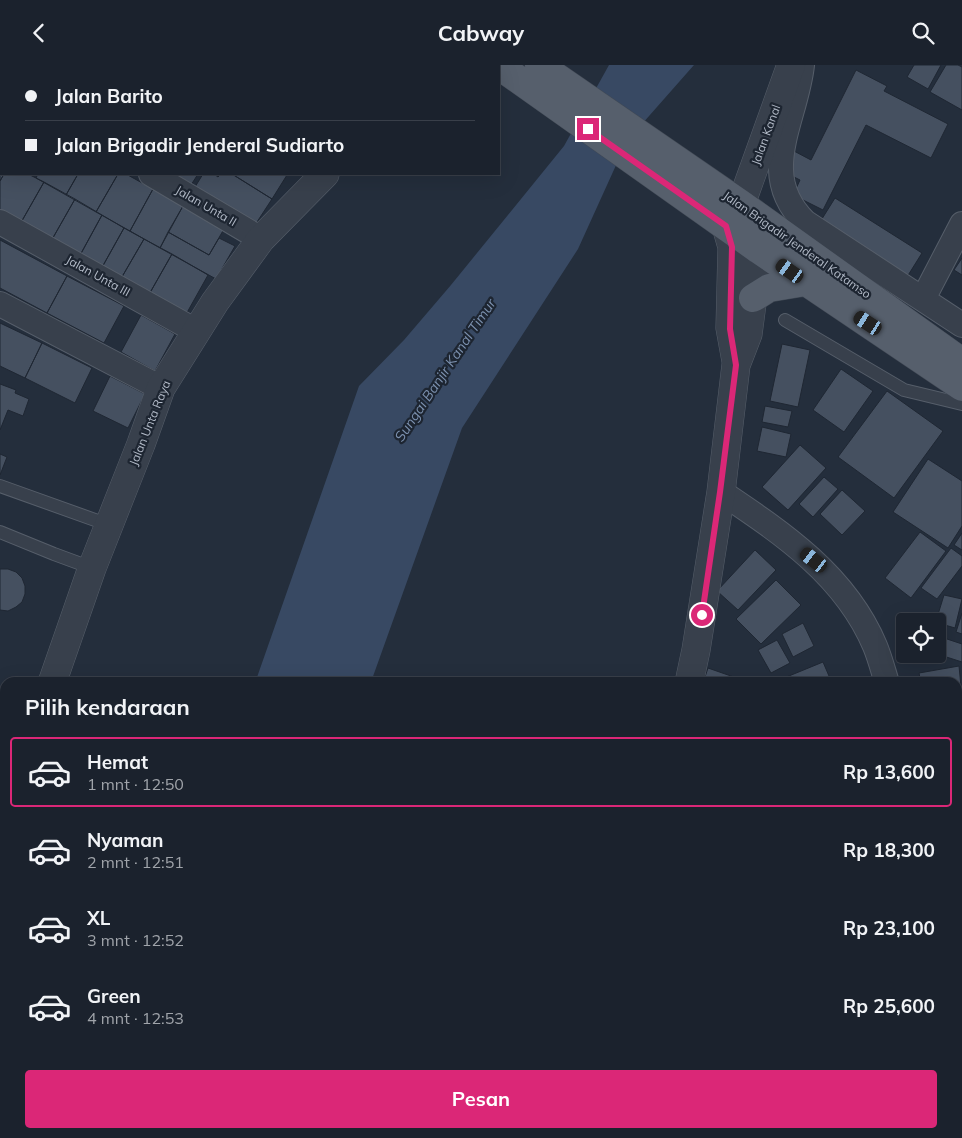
<!DOCTYPE html>
<html lang="id">
<head>
<meta charset="utf-8">
<style>
	body { margin:0; font-family:Mulish,sans-serif; background:#242a35; color:#f1f3f6; height:100vh; display:flex; flex-direction:column; font-size:19px; white-space:nowrap }
	* { box-sizing:border-box; margin:0 }
	p { font-size:16px; color:#a0a4aa }
	.icon { flex:none; width:28px; height:28px; fill:none; stroke:currentColor; stroke-width:2; stroke-linecap:round; stroke-linejoin:round }
	.map { position:relative; flex:1; overflow:hidden }
	.sheet { position:absolute; left:0px; top:612px; width:962px; height:461px; display:flex; flex-direction:column; background:#1b222d; border-radius:15px 15px 0 0; box-shadow:0 5px 20px #0002,0 0 0 1px #393f49 }
	.sheet>* { flex:none }
	.top-card { position:absolute; left:0px; top:0px; width:500px; height:110px; box-shadow:0 5px 20px #0002,0 0 0 1px #393f49; display:grid; align-content:center; height:110px; padding:0 25px; background:#1b222d }
	.buttons { position:absolute; left:896px; top:548px; display:grid; gap:10px }
	.buttons a { display:grid; place-items:center; width:50px; height:50px; border-radius:5px; background:#1b222d; box-shadow:0 5px 20px #0002,0 0 0 1px #393f49; font-size:25px }
	.end { position:absolute; width:22px; height:22px; margin:-11px; border:6px solid #db2777; background:#fff; box-shadow:0 0 0 2px #fff }
	.from { border-radius:50% }
	.car { position:absolute; width:15px; height:30px; margin:-15px -8px; border-radius:6px; box-shadow:0 0 4px 1px #0007; background:linear-gradient(#222 24%,#8ab4d8 0 40%,#222 0 76%,#8ab4d8 0 86%,#222 0) }
	.top-card b { display:flex; align-items:center; gap:18px; height:48px; font-size:19px }
	.top-card b+b { border-top:1px solid #393f49 }
	.top-card i { width:12px; height:12px; background:#f1f3f6 }
	ul { padding:0; list-style:none }
	li { display:flex; align-items:center; gap:15px; height:70px; margin:0 10px 8px; padding:0 15px; border:2px solid transparent; border-radius:5px }
	li div { flex:1 }
	li b { display:block; font-size:19px }
	li em { font-style:normal; font-weight:700 }
	li.selected { border-color:#db2777 }
	li>.icon { width:45px; height:45px; stroke-width:1.5 }
	h2 { padding:0 25px; font-size:22px; line-height:60px }
	.cta { display:flex; gap:10px; margin-top:auto; padding:10px 25px }
	.cta a { flex:1; height:58px; border-radius:5px; background:#db2777; color:#fff; font-size:20px; font-weight:700; line-height:58px; text-align:center }
	header { display:flex; justify-content:space-between; align-items:center; height:65px; padding:0 25px; background:#1b222d; font-size:22px; font-weight:700 }
	.map>svg:first-child { display:block }
	.green { fill:#263a3d }
	.water { fill:#384963 }
	.building { fill:#455060; stroke:#1f2733 }
	.lines { fill:none; stroke-linecap:round; stroke-linejoin:round }
	.service-casing { stroke:#565e6a; stroke-width:14 }
	.minor-casing { stroke:#565e6a; stroke-width:26 }
	.tertiary-casing { stroke:#565e6a; stroke-width:29 }
	.primary-casing { stroke:#414955; stroke-width:29 }
	.service { stroke:#38404c; stroke-width:12 }
	.minor { stroke:#38404c; stroke-width:24 }
	.tertiary { stroke:#38404c; stroke-width:28 }
	.primary { stroke:#565f6c; stroke-width:28 }
	.route { stroke:#db2777; stroke-width:6 }
	.labels { text-anchor:middle; stroke-width:4.5; stroke-linejoin:round; paint-order:stroke }
	.street-label { font-size:12px; fill:#b3bbc8; stroke:#1d2531 }
	.water-label { font-size:14px; font-style:italic; fill:#7c91af; stroke:#1d2531 }
</style>
</head>
<body>
<header><svg class="icon" aria-label="back" viewBox="0 0 24 24"><path d="M15 5l-7 7 7 7"/></svg>Cabway<svg class="icon" aria-label="search" viewBox="0 0 24 24"><circle cx="10" cy="10" r="6"/><path d="M15 15l6 6"/></svg></header>
<div class="map">
<svg width="962" height="1073" viewBox="0 0 962 1073">
	<rect width="100%" height="100%" fill="#242e3c"/>
	<path class="green" d="M958 730H962V934L958 937Z"/>
	<path class="water" d="M609 0H694L627 76 578 184 462 363 371 617 255 618 359 321 404 275 451 220 564 81Z
		M98 1069H209L207 1073H96Z"/>
	<path class="building" d="M0 0H42L44 1H1V13Z
		M53 0H101L52 1Z
		M163 0H207L206 1Z
		M238 0H283L285 1H237Z
		M305 0H332L334 1H304Z
		M343 0H375L342 1Z
		M914 0H941L928 24 907 12Z
		M946 0H958L962 2V45L930 27Z
		M856 5 887 21 884 26 948 59 931 93 866 60 823 145 793 130 800 115 784 107 794 86 811 95Z
		M1 45V93H0Z
		M0 93 1 109H4L0 116Z
		M4 109H28L44 117 19 161 0 150V116Z
		M38 109H78L66 130 36 113Z
		M78 109H118L96 147 66 130Z
		M118 109H126L153 124 130 166 96 147Z
		M174 109H198L191 120Z
		M203 109H214L218 112 221 109H232L272 134 255 160 195 122Z
		M232 109H285L287 110 272 134Z
		M44 117 75 134 50 178 19 161Z
		M153 124 183 141 160 183 130 166Z
		M835 133 922 188 907 212 820 157Z
		M75 134 102 150 78 194 50 178Z
		M183 141 224 164 209 190 168 167Z
		M102 150 124 163 100 206 78 194Z
		M124 163 144 174 119 217 100 206Z
		M168 167 209 190 219 173 235 181 216 214 160 183Z
		M144 174 172 189 147 233 119 217Z
		M0 175 67 211 47 248 0 223Z
		M172 189 208 210 184 253 147 233Z
		M962 193V210L954 205Z
		M67 211 124 241 104 278 47 248Z
		M141 250 175 269 155 306 121 287Z
		M0 258 42 278 25 313 0 301Z
		M42 278 92 303 75 338 25 313Z
		M782 279 810 285 798 342 770 336Z
		M841 304 873 326 844 367 813 345Z
		M110 311 145 329 128 363 93 346Z
		M0 319 16 325 15 328 29 334 23 351 8 345 0 365Z
		M887 326 943 366 894 433 838 392Z
		M765 341 792 346 788 362 762 357Z
		M762 362 791 369 786 392 757 386Z
		M800 380 826 403 788 445 762 422Z
		M0 389 7 392 0 410Z
		M928 394 962 416V461L948 483 893 447Z
		M824 412 838 424 813 452 799 439Z
		M842 425 865 446 842 470 820 449Z
		M920 467 946 486 911 533 885 513Z
		M962 468V485L954 480Z
		M951 483 962 491V501L937 534 921 523Z
		M755 485 776 505 738 545 717 526Z
		M0 504H8L16 507 22 513 25 521V529L22 537 16 542 8 546 0 545Z
		M776 515 801 540 761 579 736 554Z
		M944 530 962 534 955 563 938 558 936 556Z
		M962 548V569L956 567Z
		M803 558 814 581 793 592 782 569Z
		M938 571 962 579V597L937 589Z
		M777 575 790 598 771 608 758 585Z
		M823 597 832 618H786L784 613Z
		M959 601 962 632 958 633V618H921L919 608Z
		M708 603 751 618H703Z
		M958 652 962 653V688L960 696 958 695Z
		M958 1030 962 1034V1041L958 1046Z
		M959 1058 962 1061V1073H944L948 1069H958Z
		M537 1069H591L595 1070 593 1073H536Z
		M610 1069H616L624 1073H608Z
		M681 1069H689L695 1073H678Z
		M695 1069H731L728 1073H700Z
		M740 1069H748L753 1073H736Z
		M852 1069H863L868 1073H849Z
		M879 1069H906L911 1073H883Z
		M909 1069H936L932 1073H914Z"/>
	<g class="lines">
		<g class="service-casing">
			<path id="service" d="M785 255 904 325 962 339
				M0 421 109 460
				M0 467 54 489 92 503"/>
		</g>
		<g class="minor-casing">
			<path id="minor" d="M141 0 142 1
				M802 0C796 56 756 109 805 157L962 260
				M406 1 408 0
				M0 21 1 22
				M151 109 261 174
				M0 157 196 266
				M923 234 962 159
				M0 239 161 323
				M721 427C782 468 845 510 875 581 880 593 883 605 887 618
				M958 720H962
				M958 962 962 970
				M776 1069 782 1073
				M821 1073 826 1069"/>
		</g>
		<g class="tertiary-casing">
			<path id="tertiary" d="M446 1 448 0
				M741 139 791 0
				M726 161 732 182 730 263 736 296
				M52 618 92 503 141 379 161 323 215 237 261 174 325 109
				M689 618 696 585 721 427 736 300 748 269 759 185
				M0 766 5 753
				M511 1073 513 1069"/>
		</g>
		<g class="primary-casing">
			<path id="primary" d="M498 0 759 185 962 322
				M539 0 741 139 962 297
				M753 233 769 223 805 217"/>
		</g>
		<use href="#service" class="service"/>
		<use href="#minor" class="minor"/>
		<use href="#tertiary" class="tertiary"/>
		<use href="#primary" class="primary"/>
	</g>
	<g class="lines">
		<path class="route" d="M588 64 726 161 732 182 730 264 736 300 720 427 702 550"/>
	</g>
	<g class="labels">
		<g class="street-label">
			<text transform="translate(766 70) rotate(-70)" y="4">Jalan Kanal</text>
			<text transform="translate(206 141) rotate(30)" y="4">Jalan Unta II</text>
			<text transform="translate(797 180) rotate(35)" y="4">Jalan Brigadir Jenderal Katamso</text>
			<text transform="translate(98 211) rotate(29)" y="4">Jalan Unta III</text>
			<text transform="translate(150 358) rotate(-68)" y="4">Jalan Unta Raya</text>
		</g>
		<g class="water-label">
			<text transform="translate(445 305) rotate(-56)" y="5">Sungai Banjir Kanal Timur</text>
		</g>
	</g>
</svg>
<div class="buttons">
<a><svg class="icon" aria-label="locate" viewBox="0 0 24 24"><circle cx="12" cy="12" r="6"/><path d="M12 2v4M12 18v4M2 12h4M18 12h4"/></svg></a>
</div>
<i class="end from" style="left:702px;top:550px"></i>
<i class="end" style="left:588px;top:64px"></i>
<i class="car" style="left:790px;top:206px;rotate:305deg"></i>
<i class="car" style="left:868px;top:258px;rotate:303deg"></i>
<i class="car" style="left:814px;top:495px;rotate:308deg"></i>
<div class="top-card">
<b><i class="from"></i>Jalan Barito</b>
<b><i></i>Jalan Brigadir Jenderal Sudiarto</b>
</div>
<section class="sheet">
<h2>Pilih kendaraan</h2>
<ul>
<li class="selected"><svg class="icon" aria-label="car" viewBox="0 0 24 24"><path d="M5 17H2v-5l4-1 3-4h7l3 4 3 1v5h-3M9 17h6M6 11h13"/><circle cx="7" cy="17" r="2"/><circle cx="17" cy="17" r="2"/></svg><div><b>Hemat</b><p>1 mnt · 12:50</p></div><em>Rp 13,600</em></li>
<li><svg class="icon" aria-label="car" viewBox="0 0 24 24"><path d="M5 17H2v-5l4-1 3-4h7l3 4 3 1v5h-3M9 17h6M6 11h13"/><circle cx="7" cy="17" r="2"/><circle cx="17" cy="17" r="2"/></svg><div><b>Nyaman</b><p>2 mnt · 12:51</p></div><em>Rp 18,300</em></li>
<li><svg class="icon" aria-label="car" viewBox="0 0 24 24"><path d="M5 17H2v-5l4-1 3-4h7l3 4 3 1v5h-3M9 17h6M6 11h13"/><circle cx="7" cy="17" r="2"/><circle cx="17" cy="17" r="2"/></svg><div><b>XL</b><p>3 mnt · 12:52</p></div><em>Rp 23,100</em></li>
<li><svg class="icon" aria-label="car" viewBox="0 0 24 24"><path d="M5 17H2v-5l4-1 3-4h7l3 4 3 1v5h-3M9 17h6M6 11h13"/><circle cx="7" cy="17" r="2"/><circle cx="17" cy="17" r="2"/></svg><div><b>Green</b><p>4 mnt · 12:53</p></div><em>Rp 25,600</em></li>
</ul>
<div class="cta"><a>Pesan</a></div>
</section>
</div>
</body>
</html>
